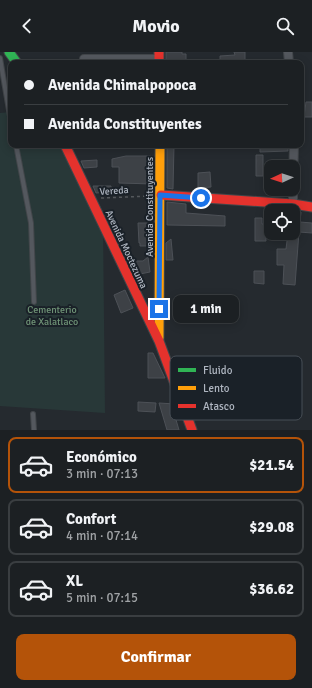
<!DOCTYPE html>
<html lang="es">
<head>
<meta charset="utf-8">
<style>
	body { margin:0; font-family:Signika,sans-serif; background:#25282b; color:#f1f3f6; height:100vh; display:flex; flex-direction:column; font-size:15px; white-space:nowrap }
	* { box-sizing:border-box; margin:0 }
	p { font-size:13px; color:#a0a3a6 }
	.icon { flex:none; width:22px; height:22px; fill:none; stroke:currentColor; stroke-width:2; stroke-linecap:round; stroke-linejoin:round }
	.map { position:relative; height:378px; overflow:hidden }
	.sheet { display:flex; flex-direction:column; background:#1c2023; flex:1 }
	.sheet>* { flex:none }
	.top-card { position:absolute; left:8px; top:8px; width:296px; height:88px; border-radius:8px; box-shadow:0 2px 10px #0003,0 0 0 1px #3a3e41; display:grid; align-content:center; height:88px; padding:0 16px; background:#1c2023 }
	.needle { width:26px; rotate:267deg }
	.fabs { position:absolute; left:264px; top:108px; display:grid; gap:8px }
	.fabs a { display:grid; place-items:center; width:36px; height:36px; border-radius:8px; background:#1c2023; box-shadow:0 2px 10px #0003,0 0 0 1px #3a3e41; font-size:20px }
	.end { position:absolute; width:18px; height:18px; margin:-9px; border:5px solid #1a73e8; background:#fff; box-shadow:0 0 0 2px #fff }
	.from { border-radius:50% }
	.bubble { position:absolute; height:28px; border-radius:8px; background:#1c2023; box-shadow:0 2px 10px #0003,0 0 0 1px #3a3e41; font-size:13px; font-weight:700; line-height:28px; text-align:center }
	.top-card b { display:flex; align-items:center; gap:14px; height:38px; font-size:15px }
	.top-card b+b { border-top:1px solid #3a3e41 }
	.top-card i { width:10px; height:10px; background:#f1f3f6 }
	ul { padding:7px 0 0; list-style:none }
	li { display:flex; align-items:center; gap:12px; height:56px; margin:0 8px 6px; padding:0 8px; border:2px solid #3a3e41; border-radius:8px }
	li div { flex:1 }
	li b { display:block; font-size:15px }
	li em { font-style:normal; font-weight:700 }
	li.selected { border-color:#b45309 }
	li>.icon { width:36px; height:36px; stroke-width:1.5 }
	.cta { display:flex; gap:8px; margin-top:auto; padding:8px 16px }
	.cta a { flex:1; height:46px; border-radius:8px; background:#b45309; color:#fff; font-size:16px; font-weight:700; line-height:46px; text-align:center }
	header { display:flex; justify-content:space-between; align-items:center; height:52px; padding:0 16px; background:#1c2023; font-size:18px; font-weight:700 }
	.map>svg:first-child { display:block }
	.green { fill:#283838 }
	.building { fill:#3d4146; stroke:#4d5157 }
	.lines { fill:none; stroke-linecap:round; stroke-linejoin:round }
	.lane-casing { stroke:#42464a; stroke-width:6 }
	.street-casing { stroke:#42464a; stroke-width:10 }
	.fast-casing { stroke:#42464a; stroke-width:11 }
	.slow-casing { stroke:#42464a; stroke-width:11 }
	.jam-casing { stroke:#42464a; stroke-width:11 }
	.path { stroke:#54585c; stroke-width:1.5; stroke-dasharray:3 3; stroke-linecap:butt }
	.lane { stroke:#54585e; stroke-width:4 }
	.street { stroke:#54585e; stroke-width:8 }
	.fast { stroke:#30b455; stroke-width:9 }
	.slow { stroke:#ff9f0a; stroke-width:9 }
	.jam { stroke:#e5322d; stroke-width:9 }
	.route { stroke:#1a73e8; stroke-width:5 }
	.labels { text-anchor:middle; stroke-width:4; stroke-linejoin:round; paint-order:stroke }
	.street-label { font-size:10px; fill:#afb6c1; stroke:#1a2128 }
	.park-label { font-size:10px; fill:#709477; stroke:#1a2128 }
	.key { fill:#1a2128; stroke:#474e56; stroke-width:1 }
	.key-label { font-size:11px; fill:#afb6c1 }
</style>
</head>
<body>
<header><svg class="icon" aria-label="back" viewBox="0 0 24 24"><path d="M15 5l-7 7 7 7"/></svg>Movio<svg class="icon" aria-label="search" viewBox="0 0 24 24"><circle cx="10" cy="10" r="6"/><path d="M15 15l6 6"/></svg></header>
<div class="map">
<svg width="312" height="378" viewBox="0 0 312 378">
	<rect width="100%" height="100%" fill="#252a2f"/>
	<path class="green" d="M11 60V93H60L103 173 105 361 0 354V61Z"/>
	<path class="building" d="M166 0H182V2H186V11H166Z
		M234 0H245V11H220V4L235 3Z
		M306 50H312V65H304Z
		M167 93H174L173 137 167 136Z
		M260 93H288V99L260 100Z
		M256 103H263V124H256Z
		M126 104H153V132L119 131V115H112V107Z
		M97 108V115L84 116 81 109Z
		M210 120 211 135 198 136V121Z
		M93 134H111V140L96 141Z
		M167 150 186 152V161L225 164V174L167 173Z
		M293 159 301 160 300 170 312 171V181L299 180 295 233 283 232 284 213H277V197H286L288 181H293Z
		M255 166H262V172H265L266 189H255Z
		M138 171H152V191H148V194H140V191H139Z
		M171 187 173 208H166V191Z
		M148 205 150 220 140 222 136 216H134L133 209H143Z
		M254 219H264V232L254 231Z
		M125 238 133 256 121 261 114 243Z
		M148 301H153L165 326H148Z
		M138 350 156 351 155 360 138 359Z
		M159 351 175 352 178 361H174L179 378H167Z"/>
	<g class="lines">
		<g class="lane-casing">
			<path id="lane" d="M0 6 11 70
				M16 93 31 171 34 250
				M33 362 34 378"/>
		</g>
		<g class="street-casing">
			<path id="street" d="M288 0 289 11
				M84 7H159
				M293 130 294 93
				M293 137V152"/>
		</g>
		<g class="fast-casing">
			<path id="fast" d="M9 0 17 11"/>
		</g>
		<g class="slow-casing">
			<path id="slow" d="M159 286 160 93"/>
		</g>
		<g class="jam-casing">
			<path id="jam" d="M159 0V11
				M65 93 159 289 192 378
				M161 143 293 152 312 155"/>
		</g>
		<path class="path" d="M101 146 151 144"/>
		<use href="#lane" class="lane"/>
		<use href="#street" class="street"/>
		<use href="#fast" class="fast"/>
		<use href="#slow" class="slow"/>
		<use href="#jam" class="jam"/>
	</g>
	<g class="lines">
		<path class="route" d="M159 257 160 143 201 146"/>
	</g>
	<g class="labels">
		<g class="street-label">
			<text transform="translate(114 138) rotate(-4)" y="4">Vereda</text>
			<text transform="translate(149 155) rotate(-90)" y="4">Avenida Constituyentes</text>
			<text transform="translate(127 197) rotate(65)" y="4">Avenida Moctezuma</text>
		</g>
		<g class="park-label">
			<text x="52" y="261">Cementerio<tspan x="52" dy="12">de Xalatlaco</tspan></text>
		</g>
	</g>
	<rect x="170" y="304" width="132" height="64" rx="6" class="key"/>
	<rect x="178" y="316" width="18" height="4" fill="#30b455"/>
	<rect x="178" y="334" width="18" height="4" fill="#ff9f0a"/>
	<rect x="178" y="352" width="18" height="4" fill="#e5322d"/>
	<g class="key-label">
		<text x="203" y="322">Fluido</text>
		<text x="203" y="340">Lento</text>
		<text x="203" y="358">Atasco</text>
	</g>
</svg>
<div class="fabs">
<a><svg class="needle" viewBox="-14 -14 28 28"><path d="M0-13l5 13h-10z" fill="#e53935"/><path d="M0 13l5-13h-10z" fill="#a0a3a6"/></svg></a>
<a><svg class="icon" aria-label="locate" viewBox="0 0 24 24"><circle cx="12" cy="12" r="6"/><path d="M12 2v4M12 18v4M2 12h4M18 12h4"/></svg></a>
</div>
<i class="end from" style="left:201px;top:146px"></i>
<i class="end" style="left:159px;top:257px"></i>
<div class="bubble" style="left:173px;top:243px;width:66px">1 min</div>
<div class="top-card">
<b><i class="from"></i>Avenida Chimalpopoca</b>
<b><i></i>Avenida Constituyentes</b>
</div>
</div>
<section class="sheet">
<ul>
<li class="selected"><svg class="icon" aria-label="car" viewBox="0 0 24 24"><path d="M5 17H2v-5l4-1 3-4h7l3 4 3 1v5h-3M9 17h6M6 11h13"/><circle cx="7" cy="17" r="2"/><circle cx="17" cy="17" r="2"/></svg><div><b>Económico</b><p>3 min · 07:13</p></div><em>$21.54</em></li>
<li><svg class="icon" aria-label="car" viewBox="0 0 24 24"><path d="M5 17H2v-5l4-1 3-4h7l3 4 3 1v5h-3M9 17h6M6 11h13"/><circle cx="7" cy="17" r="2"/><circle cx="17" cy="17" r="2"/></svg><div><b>Confort</b><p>4 min · 07:14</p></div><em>$29.08</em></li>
<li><svg class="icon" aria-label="car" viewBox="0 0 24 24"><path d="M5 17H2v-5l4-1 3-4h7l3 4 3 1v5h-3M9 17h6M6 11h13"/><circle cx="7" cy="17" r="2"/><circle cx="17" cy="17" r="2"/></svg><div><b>XL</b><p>5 min · 07:15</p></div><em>$36.62</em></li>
</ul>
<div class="cta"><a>Confirmar</a></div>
</section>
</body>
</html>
